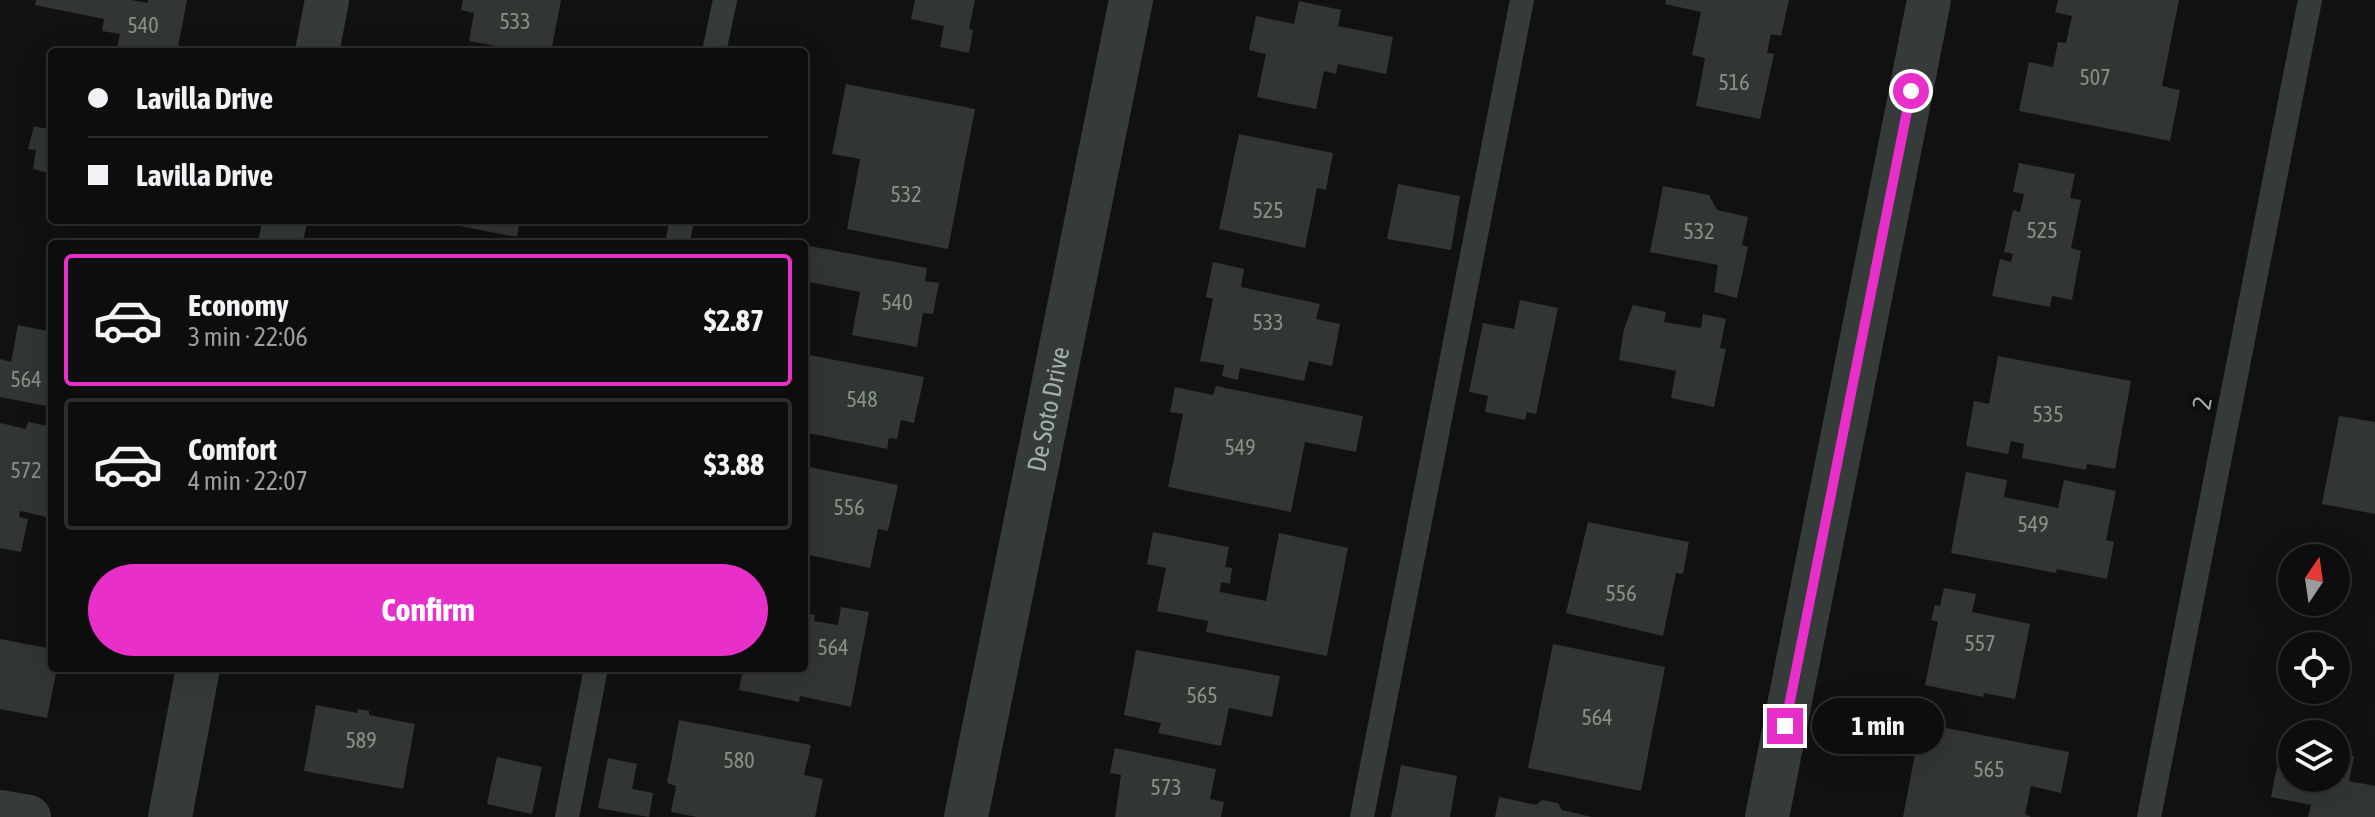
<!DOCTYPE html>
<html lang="en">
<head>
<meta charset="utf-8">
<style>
	body { margin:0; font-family:"Asap Condensed",sans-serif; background:#151615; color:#f1f3f6; height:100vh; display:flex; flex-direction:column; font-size:30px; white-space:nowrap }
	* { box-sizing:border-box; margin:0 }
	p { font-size:26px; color:#9a9c9d }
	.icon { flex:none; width:44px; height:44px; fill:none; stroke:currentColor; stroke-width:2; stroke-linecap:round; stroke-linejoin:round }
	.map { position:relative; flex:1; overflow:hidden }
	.drawer { position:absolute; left:48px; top:240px; width:760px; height:432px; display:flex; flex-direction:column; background:#0c0d0c; border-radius:8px; box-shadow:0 8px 32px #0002,0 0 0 2px #2c2d2d }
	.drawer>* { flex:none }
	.banner { position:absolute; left:48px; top:48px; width:760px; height:176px; border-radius:8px; box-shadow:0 8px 32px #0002,0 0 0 2px #2c2d2d; display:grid; align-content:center; height:176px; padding:0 40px; background:#0c0d0c }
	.needle { width:52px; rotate:13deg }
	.tools { position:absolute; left:2278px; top:544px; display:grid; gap:16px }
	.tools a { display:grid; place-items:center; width:72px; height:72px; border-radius:50%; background:#0c0d0c; box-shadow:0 8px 32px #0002,0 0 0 2px #2c2d2d; font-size:40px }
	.end { position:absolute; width:36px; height:36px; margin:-18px; border:10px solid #e92fc9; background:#fff; box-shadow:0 0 0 4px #fff }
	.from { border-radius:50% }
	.bubble { position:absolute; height:56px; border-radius:28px; background:#0c0d0c; box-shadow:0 8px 32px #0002,0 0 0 2px #2c2d2d; font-size:26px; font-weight:700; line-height:56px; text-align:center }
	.banner b { display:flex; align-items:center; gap:28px; height:76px; font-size:30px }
	.banner b+b { border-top:2px solid #2c2d2d }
	.banner i { width:20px; height:20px; background:#f1f3f6 }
	ul { padding:14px 0 0; list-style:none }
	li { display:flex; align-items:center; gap:24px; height:132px; margin:0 16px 12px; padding:0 24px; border:4px solid #2c2d2d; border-radius:8px }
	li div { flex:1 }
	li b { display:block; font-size:30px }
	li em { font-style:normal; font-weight:700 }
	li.selected { border-color:#e92fc9 }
	li>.icon { width:72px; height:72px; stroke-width:1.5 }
	.action { display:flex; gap:16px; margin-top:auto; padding:16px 40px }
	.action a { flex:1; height:92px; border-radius:48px; background:#e92fc9; color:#fff; font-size:32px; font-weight:700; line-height:92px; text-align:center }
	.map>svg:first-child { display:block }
	.building { fill:#323633 }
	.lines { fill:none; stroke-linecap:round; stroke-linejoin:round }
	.lane { stroke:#353b38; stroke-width:24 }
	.street { stroke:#353b38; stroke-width:44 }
	.route { stroke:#e92fc9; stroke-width:10 }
	.labels { text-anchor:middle; stroke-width:8; stroke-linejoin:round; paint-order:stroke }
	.number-label { font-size:22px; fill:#859288 }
	.street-label { font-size:26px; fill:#a1b1a5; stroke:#0b0c0b }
</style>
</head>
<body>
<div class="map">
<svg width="2375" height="817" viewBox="0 0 2375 817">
	<rect width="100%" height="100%" fill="#101110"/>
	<path class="building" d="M36 0H131L148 3V0H187L177 52H116L120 34 102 31 104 19 35 5Z
		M463 0H561L551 52H528L469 41 474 13 461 10Z
		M915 0H975L969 29 973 30 969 53 940 47 944 26 911 19Z
		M1666 0H1789L1781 36 1771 34 1767 53 1774 54 1760 119 1696 106 1705 58 1692 55 1701 12 1665 4Z
		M2058 0H2179L2162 86 2180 90 2170 141 2019 111 2029 62 2053 67 2058 42 2066 43 2072 16 2055 12Z
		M1299 1 1341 10 1338 26 1393 37 1386 74 1338 64 1336 74 1324 71 1316 109 1257 97 1266 54 1249 50 1256 16 1294 24Z
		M846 84 975 109 948 249 847 229 860 159 832 154Z
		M34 126 52 130V174L33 169 36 150 28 149Z
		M1239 134 1333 153 1326 190 1317 188 1305 248 1219 229Z
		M2019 163 2075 174 2070 198 2081 200 2071 248 2081 251 2072 300 2052 296 2050 307 1992 296 2000 259 2011 262 2013 254 2004 252 2013 210 2020 212 2024 194 2013 192Z
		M1398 184 1460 196 1451 250 1387 239Z
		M1663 186 1709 195 1717 210 1748 217 1742 245 1748 247 1737 298 1714 292 1718 265 1650 252Z
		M450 220H520L517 237 449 224Z
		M804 245 927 268 925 281 939 283 933 314 923 313 917 347 852 335 860 292 804 281Z
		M1213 262 1244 269 1241 287 1320 304 1316 319 1340 324 1332 366 1309 361 1304 381 1240 368 1238 380 1222 376 1224 365 1200 361 1213 299 1206 297Z
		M1520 300 1558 308 1536 414 1527 412 1525 420 1485 412 1488 396 1469 392 1483 323 1514 329Z
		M1633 305 1666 312 1664 322 1701 328 1703 314 1726 319 1720 348 1726 349 1714 407 1671 398 1676 371 1619 360 1624 329Z
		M18 325 52 332V407L0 397V359L11 362Z
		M804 354 924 377 914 423 901 420 897 439 889 438 887 449 804 432Z
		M1998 356 2131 381 2115 469 2087 464 2086 470 2022 458 2024 444 2011 441 2008 454 1966 446 1974 401 1989 404Z
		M1216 386 1363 416 1356 452 1305 442 1291 512 1168 487 1183 414 1170 412 1175 387 1213 395Z
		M2339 416 2375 422V514L2322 504Z
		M28 422 52 427V518L20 511 19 517 28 519 21 552 0 548V423L26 429Z
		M804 466 898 485 888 531 878 529 870 568 804 554Z
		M1966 472 2007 480 2004 497 2058 508 2064 480 2116 491 2106 540 2114 542 2107 579 2057 569 2056 573 1951 553Z
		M1588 522 1689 542 1683 574 1676 573 1663 636 1566 613Z
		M1153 532 1229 547 1225 567 1232 568 1230 584 1221 582 1220 592 1266 601 1279 533 1348 548 1327 656 1206 632 1208 621 1157 611 1166 568 1147 564Z
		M1944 588 1976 594 1972 612 2030 624 2015 699 1984 693 1983 697 1925 685 1938 622 1931 620 1935 605 1940 606Z
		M841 607 869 612 851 707 800 696 799 702 739 690 743 668H804V613L815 615 814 621 838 625Z
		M0 639 52 649V668H57L47 718 0 709Z
		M1553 644 1665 667 1641 791 1528 768Z
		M1136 650 1280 676 1272 717 1229 708 1221 746 1158 733 1161 723 1124 715Z
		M316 705 357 713 358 709 369 711V715L415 724 403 789 304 771Z
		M679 720 811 745 804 775 823 779 815 817H697L671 812 676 786 667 783Z
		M1921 723 2069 752 2061 793 2031 786 2025 814 2031 817H1903Z
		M1115 748 1216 769 1210 799 1224 802 1221 817H1115L1121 775 1110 773Z
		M2336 752 2354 756 2349 781 2375 786V817H2308L2311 805 2271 797 2277 767 2292 770V778H2336Z
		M497 757 542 767 532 814 487 804Z
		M608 758 637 764 632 789 653 793 649 817 598 808Z
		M1401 765 1457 776 1450 817H1391Z
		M1499 797 1536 805 1542 800 1558 803 1562 810 1592 817H1495Z"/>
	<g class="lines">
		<path class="lane" d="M714 52 725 0
			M677 244 682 220
			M567 817 596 668
			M1362 817 1522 0
			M2149 817 2310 0"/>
		<g class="street">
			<path d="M317 52 327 0"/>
			<path d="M280 244 285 220"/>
			<path d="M0 812 29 817"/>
			<path d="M170 817 198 668"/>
			<path id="s1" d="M966 817 1131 0"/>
			<path d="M1767 817 1929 0"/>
		</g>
	</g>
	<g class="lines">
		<path class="route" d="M1785 726 1911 91"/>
	</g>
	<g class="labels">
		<g class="number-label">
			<text x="515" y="29">533</text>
			<text x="143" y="33">540</text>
			<text x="2095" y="85">507</text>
			<text x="1734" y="90">516</text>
			<text x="906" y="202">532</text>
			<text x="1268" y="218">525</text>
			<text x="2042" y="238">525</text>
			<text x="1699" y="239">532</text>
			<text x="897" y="310">540</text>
			<text x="1268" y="330">533</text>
			<text x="26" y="387">564</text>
			<text x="862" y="407">548</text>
			<text x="2048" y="422">535</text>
			<text x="1240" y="455">549</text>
			<text x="26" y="478">572</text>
			<text x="849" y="515">556</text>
			<text x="2033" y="532">549</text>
			<text x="1621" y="601">556</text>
			<text x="1980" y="651">557</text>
			<text x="833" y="655">564</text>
			<text x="1202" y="703">565</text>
			<text x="1597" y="725">564</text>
			<text x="361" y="748">589</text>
			<text x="739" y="768">580</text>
			<text x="1989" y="777">565</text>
			<text x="1166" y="795">573</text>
		</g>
		<g class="street-label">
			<text transform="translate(2202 403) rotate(-79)" y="9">2</text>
			<text dy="9" stroke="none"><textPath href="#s1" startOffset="416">De Soto Drive</textPath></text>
		</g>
	</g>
</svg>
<div class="tools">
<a><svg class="needle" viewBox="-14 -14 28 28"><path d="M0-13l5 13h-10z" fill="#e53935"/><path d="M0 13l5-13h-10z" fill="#9a9c9d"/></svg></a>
<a><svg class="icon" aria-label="locate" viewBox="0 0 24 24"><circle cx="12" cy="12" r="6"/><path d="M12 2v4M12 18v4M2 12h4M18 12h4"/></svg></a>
<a><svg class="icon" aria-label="layers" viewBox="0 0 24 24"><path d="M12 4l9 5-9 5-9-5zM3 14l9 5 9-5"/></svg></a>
</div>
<i class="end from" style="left:1911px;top:91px"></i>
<i class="end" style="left:1785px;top:726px"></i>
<div class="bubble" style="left:1812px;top:698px;width:132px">1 min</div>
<div class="banner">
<b><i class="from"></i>Lavilla Drive</b>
<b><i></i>Lavilla Drive</b>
</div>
<section class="drawer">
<ul>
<li class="selected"><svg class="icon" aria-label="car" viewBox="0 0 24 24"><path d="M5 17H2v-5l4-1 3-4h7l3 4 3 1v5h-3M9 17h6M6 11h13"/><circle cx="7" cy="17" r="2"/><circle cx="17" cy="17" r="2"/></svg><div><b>Economy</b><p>3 min · 22:06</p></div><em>$2.87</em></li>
<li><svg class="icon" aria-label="car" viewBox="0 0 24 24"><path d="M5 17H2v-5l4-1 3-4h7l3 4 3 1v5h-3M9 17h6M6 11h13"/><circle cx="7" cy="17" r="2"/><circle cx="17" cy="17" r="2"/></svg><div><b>Comfort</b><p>4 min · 22:07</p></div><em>$3.88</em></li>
</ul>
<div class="action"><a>Confirm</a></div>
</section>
</div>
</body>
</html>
